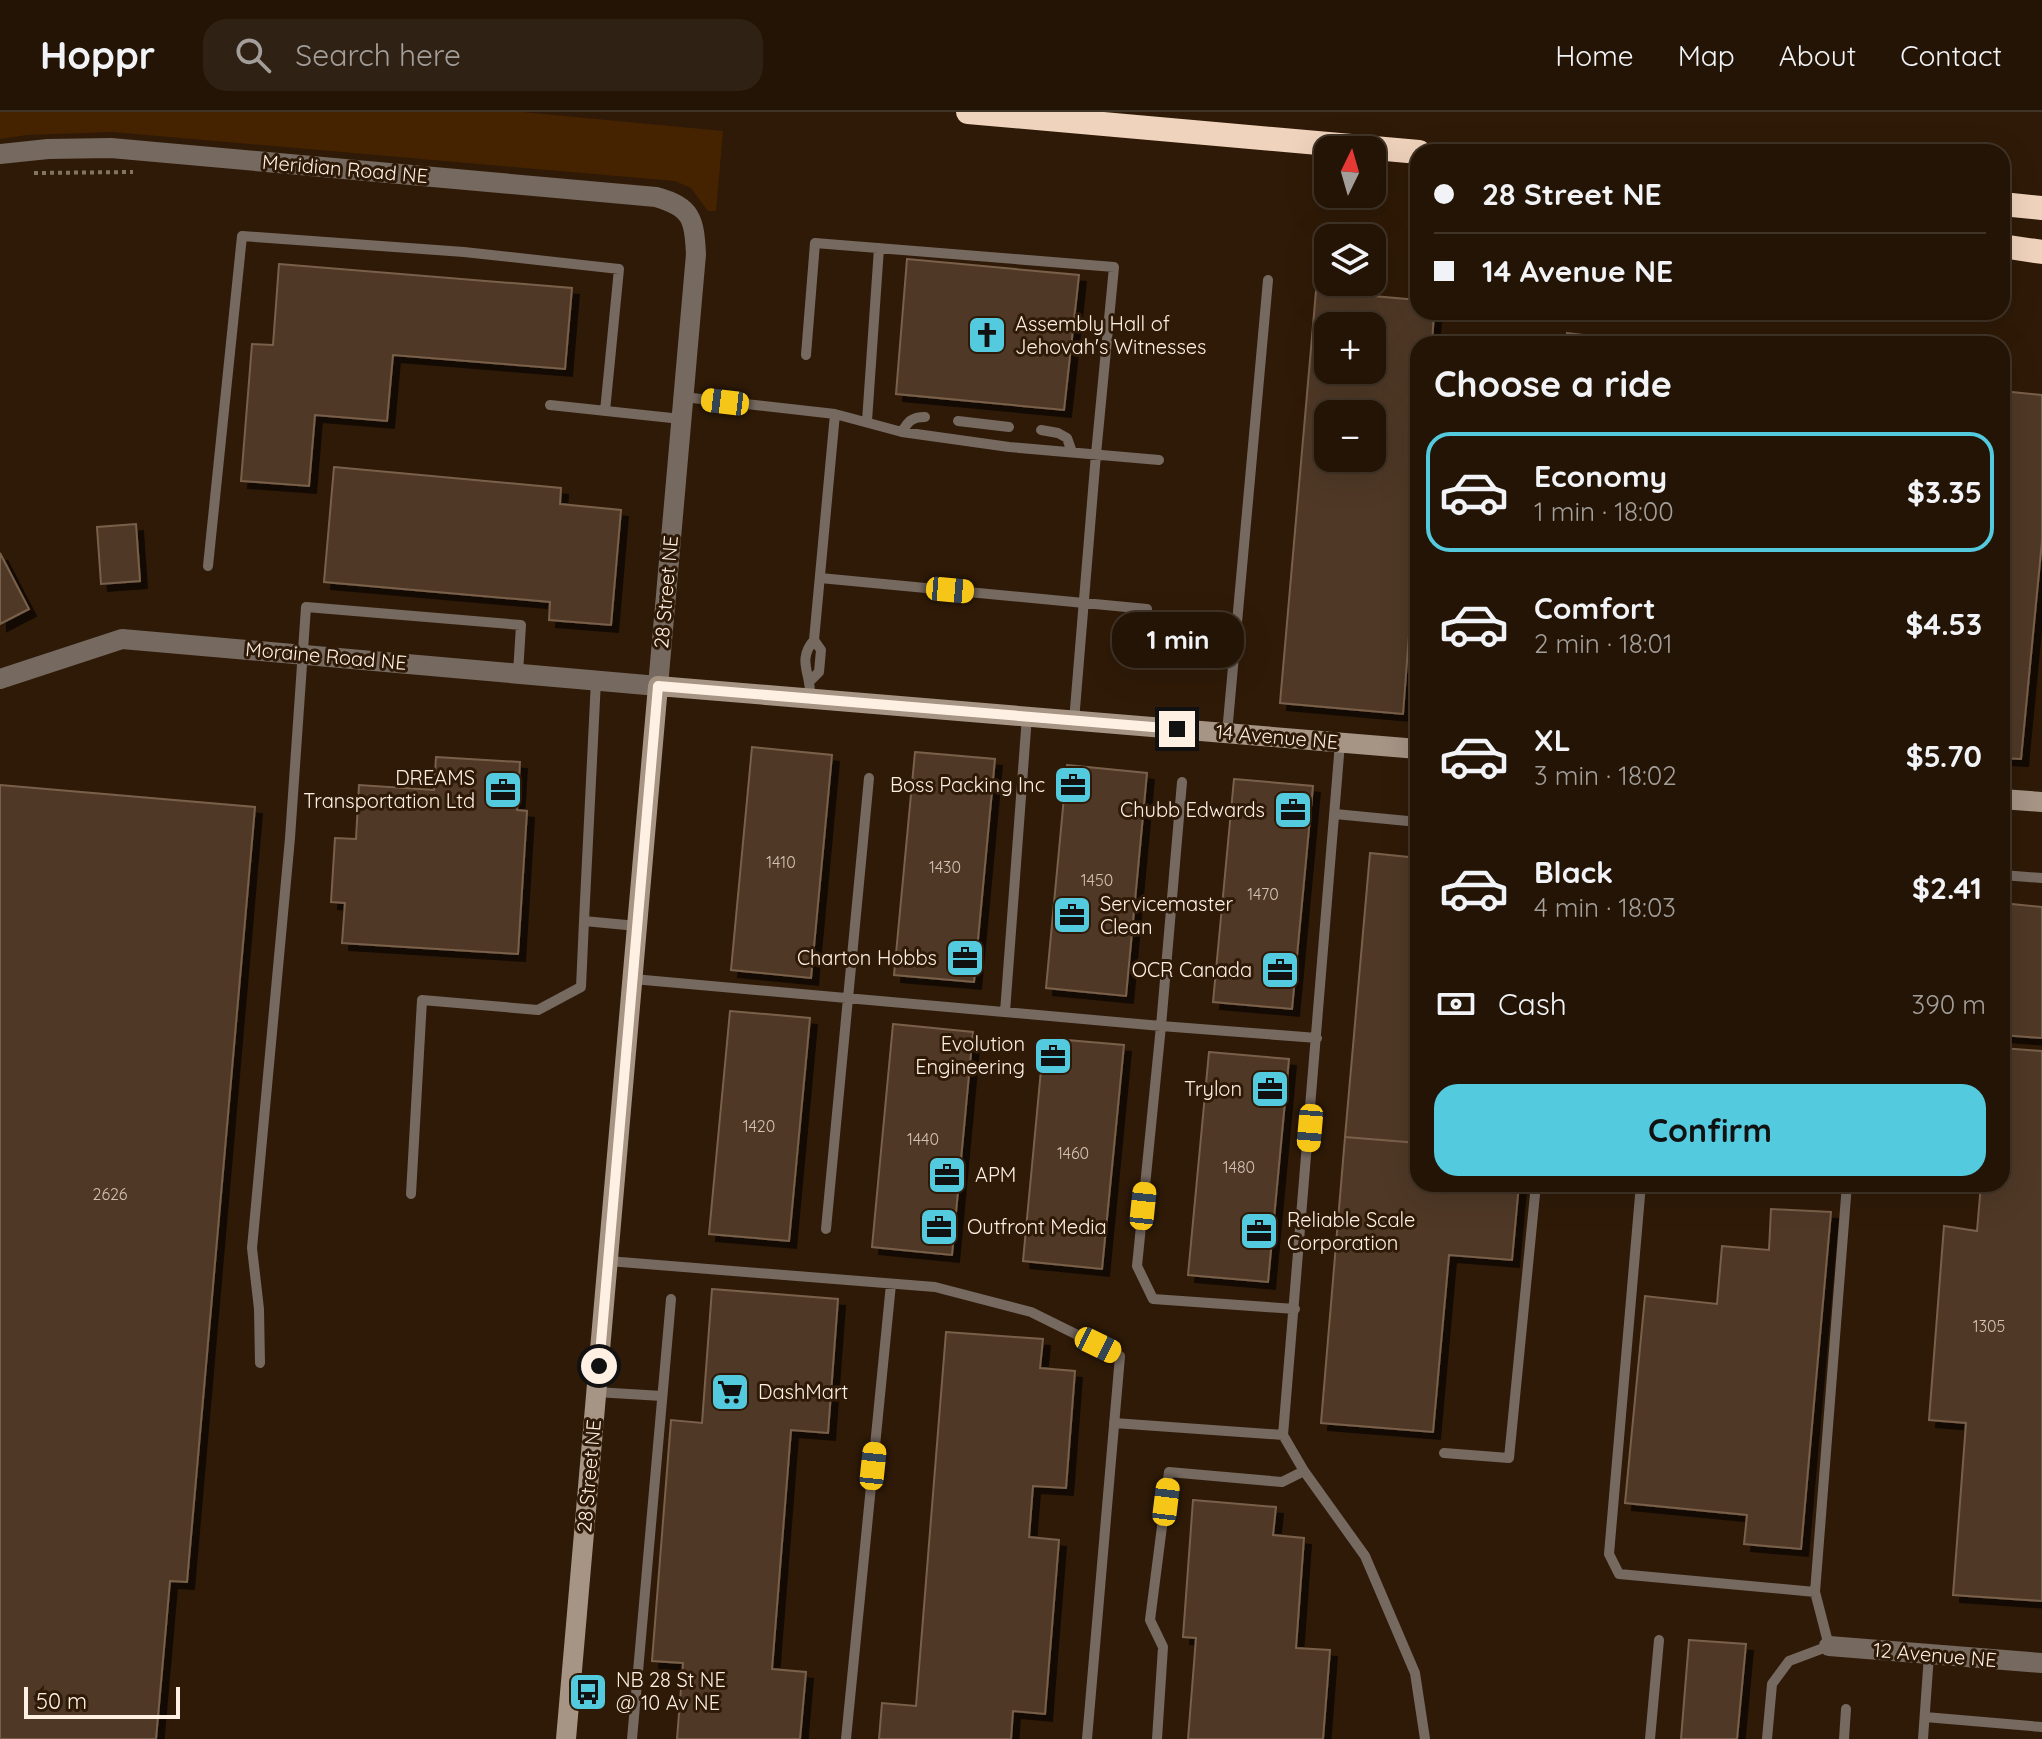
<!DOCTYPE html>
<html lang="en">
<head>
<meta charset="utf-8">
<style>
	body { margin:0; font-family:Quicksand,sans-serif; background:#2f2113; color:#f1f3f6; height:100vh; display:flex; flex-direction:column; font-size:30px; white-space:nowrap }
	* { box-sizing:border-box; margin:0 }
	p { font-size:26px; color:#a39e9a }
	.icon { flex:none; width:44px; height:44px; fill:none; stroke:currentColor; stroke-width:2; stroke-linecap:round; stroke-linejoin:round }
	.map { position:relative; flex:1; overflow:hidden }
	.panel { position:absolute; left:1410px; top:224px; width:600px; height:856px; display:flex; flex-direction:column; background:#231405; border-radius:24px; box-shadow:0 8px 32px #0002,0 0 0 2px #403327 }
	.panel>* { flex:none }
	.top-card { position:absolute; left:1410px; top:32px; width:600px; height:176px; border-radius:24px; box-shadow:0 8px 32px #0002,0 0 0 2px #403327; display:grid; align-content:center; height:176px; padding:0 24px; background:#231405 }
	.needle { width:52px; rotate:5deg }
	.controls { position:absolute; left:1314px; top:24px; display:grid; gap:16px }
	.controls a { display:grid; place-items:center; width:72px; height:72px; border-radius:16px; background:#231405; box-shadow:0 8px 32px #0002,0 0 0 2px #403327; font-size:40px }
	.scale { position:absolute; left:24px; bottom:20px; width:156px; box-sizing:border-box; padding-left:8px; border:4px solid #fff0e4; border-top:0; font-size:22px; line-height:28px; white-space:nowrap; color:#fff0e4; -webkit-text-stroke:6px #2f1a07; paint-order:stroke }
	.end { position:absolute; width:36px; height:36px; margin:-18px; border:10px solid #fff0e4; background:#111; box-shadow:0 0 0 4px #111 }
	.from { border-radius:50% }
	.bubble { position:absolute; height:56px; border-radius:24px; background:#231405; box-shadow:0 8px 32px #0002,0 0 0 2px #403327; font-size:26px; font-weight:800; line-height:56px; text-align:center }
	.car { position:absolute; width:24px; height:48px; margin:-24px -12px; border-radius:10px; box-shadow:0 0 6px 2px #0007; background:linear-gradient(#f5c518 24%,#345 0 40%,#f5c518 0 76%,#345 0 86%,#f5c518 0) }
	.top-card b { display:flex; align-items:center; gap:28px; height:76px; font-size:30px }
	.top-card b+b { border-top:2px solid #403327 }
	.top-card i { width:20px; height:20px; background:#f1f3f6 }
	ul { padding:0; list-style:none }
	li { display:flex; align-items:center; gap:24px; height:120px; margin:0 16px 12px; padding:0 8px; border:4px solid transparent; border-radius:24px }
	li div { flex:1 }
	li b { display:block; font-size:30px }
	li em { font-style:normal; font-weight:800 }
	li.current { border-color:#54cade }
	li>.icon { width:72px; height:72px; stroke-width:1.5 }
	h2 { padding:0 24px; font-size:36px; line-height:96px }
	.pay { display:flex; align-items:center; gap:20px; height:88px; padding:0 24px; font-size:30px }
	.pay p { margin-inline-start:auto }
	.primary-button { display:flex; gap:16px; margin-top:auto; padding:16px 24px }
	.primary-button a { flex:1; height:92px; border-radius:24px; background:#54cade; color:#111; font-size:32px; font-weight:800; line-height:92px; text-align:center }
	header { display:flex; align-items:center; gap:48px; box-sizing:border-box; height:112px; padding:0 40px; background:#231405; border-bottom:2px solid #403327 }
	header strong { font-size:38px }
	nav { display:flex; gap:44px; margin-inline-start:auto; font-size:28px }
	.search { width:560px; height:72px; background:#2f2113; display:flex; align-items:center; gap:20px; box-sizing:border-box; padding:0 28px; border-radius:24px; color:#a39e9a; font-size:30px }
	.map>svg:first-child { display:block }
	.green { fill:#462300 }
	.building { fill:#4f3825; stroke:#79604b; stroke-width:2; fill-rule:evenodd; filter:url(#shadow) }
	.lines { fill:none; stroke-linecap:round; stroke-linejoin:round }
	.path { stroke:#847262; stroke-width:4; stroke-dasharray:4 4; stroke-linecap:butt }
	.lane { stroke:#756960; stroke-width:10 }
	.street { stroke:#756960; stroke-width:20 }
	.secondary { stroke:#a69485; stroke-width:20 }
	.highway { stroke:#f0d3bc; stroke-width:24 }
	.route { stroke:#fff0e4; stroke-width:10 }
	.labels { text-anchor:middle; stroke-width:6; stroke-linejoin:round; paint-order:stroke }
	.number-label { font-size:16px; fill:#d3c2b4 }
	.street-label { font-size:20px; fill:#fff0e4; stroke:#2f1a07 }
	.poi-label { font-size:20px; fill:#fff0e4; stroke:#2f1a07; text-anchor:start }
</style>
</head>
<body>
<header>
<strong>Hoppr</strong>
<div class="search"><svg class="icon" aria-label="search" viewBox="0 0 24 24"><circle cx="10" cy="10" r="6"/><path d="M15 15l6 6"/></svg>Search here</div>
<nav><a>Home</a><a>Map</a><a>About</a><a>Contact</a></nav>
</header>
<div class="map">
<svg width="2042" height="1627" viewBox="0 0 2042 1627">
	<defs>
		<filter id="shadow"><feDropShadow dx="7" dy="7" stdDeviation="0" flood-color="#0009"/></filter>
	</defs>
	<rect width="100%" height="100%" fill="#2f1a07"/>
	<path class="green" d="M0 0H522L723 19 716 99H708L691 76 675 69 112 20 27 23 0 27Z"/>
	<path class="building" d="M907 147 1079 163 1064 298 896 282Z
		M279 152 572 176 565 257 393 243 387 309 315 303 309 374 241 369 252 232 273 233Z
		M1316 179 1418 188V200H1434L1432 232H1418V405L1403 602 1280 591ZM1328 214H1372V258H1328ZM1328 302H1372V346H1328Z
		M1567 221 1658 232H1567Z
		M2002 279 2042 283V429L2021 647 2002 646Z
		M334 355 561 376 560 392 621 398 611 513 549 508 550 490 324 470Z
		M136 412 140 469 101 472 97 415Z
		M0 441 29 497 0 512Z
		M752 635 832 643 811 866 731 858Z
		M915 640 995 647 974 870 894 863Z
		M436 645 520 650 517 698 527 699 518 842 342 831 345 791 331 790 335 726 356 727 359 673 434 678Z
		M1067 653 1147 661 1126 884 1046 876Z
		M1234 667 1313 674 1292 897 1213 890Z
		M0 673 255 695 187 1470 170 1469 156 1627H0Z
		M1370 741 1418 746V1031L1345 1025Z
		M2002 791 2042 795V926L2002 923Z
		M730 899 810 906 789 1129 709 1122Z
		M893 912 973 920 952 1143 872 1135Z
		M1044 926 1124 933 1102 1157 1023 1149Z
		M2002 936 2042 939V1489L1953 1483 1966 1311 1929 1308 1944 1114 1977 1119 1981 1072H2002Z
		M1209 940 1289 947 1268 1170 1188 1163Z
		M1345 1025 1418 1031V1072H1519L1512 1148 1449 1143 1433 1320 1321 1311Z
		M1771 1097 1831 1100 1801 1437 1744 1432 1747 1403 1625 1391 1645 1184 1717 1192 1722 1134 1769 1138Z
		M712 1177 838 1187 828 1321 791 1318 772 1557 806 1560 800 1627H677L683 1551 652 1549 671 1308 702 1311Z
		M946 1220 1043 1227 1040 1256 1075 1259 1066 1376 1033 1374 1029 1425 1059 1428 1045 1602 1013 1599 1011 1627H879L882 1591 916 1594Z
		M1193 1388 1276 1395 1273 1423 1304 1426 1296 1536 1330 1538 1323 1627H1188L1196 1526 1183 1525Z
		M1689 1528 1746 1532 1737 1627H1681Z"/>
	<g class="lines">
		<path class="path" d="M34 61 133 60"/>
		<path class="lane" d="M806 243 815 131 1114 155 1096 342 1074 609
			M683 285 835 302 902 320 1009 335 1159 348
			M550 293 681 307
			M867 309 879 136
			M958 309 1009 315
			M1041 318 1058 321 1067 326 1072 340
			M902 320C908 309 912 305 925 305
			M208 454 242 124 464 140 619 157 605 299
			M820 466 1147 497
			M596 568 584 809 637 814
			M811 568 819 560 821 538 814 528
			M810 586C812 562 796 549 814 528L835 302
			M1227 621 1268 168
			M1182 670 1161 914 1317 926
			M1335 702 1418 710
			M2002 763 2042 766
			M633 867 1161 914 1137 1154 1153 1187 1295 1197
			M1005 900 1027 604
			M1641 1072 1609 1442 1619 1462 1815 1480
			M411 1082 422 888 538 898 581 875 584 809
			M826 1117 869 666
			M608 1149 935 1175 1031 1200 1120 1244 1087 1627
			M260 1251 259 1197 252 1136 290 726 306 495 521 513 518 561
			M596 1280 662 1284
			M1114 1311 1283 1323 1304 1359 1365 1444 1415 1561 1425 1627
			M1283 1323 1340 631
			M1444 1341 1509 1346 1536 1072
			M1925 1605 2042 1615
			M632 1627 671 1187
			M846 1627 891 1172
			M1157 1627 1163 1535 1150 1508 1169 1360 1282 1370 1304 1359
			M1650 1627 1659 1528
			M1767 1627 1772 1572 1789 1549 1829 1534 1815 1480 1847 1072
			M1844 1627 1846 1597
			M1923 1627 1929 1543"/>
		<path class="street" d="M0 42 48 37 111 36 656 85C692 95 694 107 696 142L658 574 122 527 0 567
			M1829 1534 2042 1551"/>
		<path class="secondary" d="M2002 687 2042 690
			M566 1627 658 574 1418 637"/>
		<path class="highway" d="M968 0 1419 40
			M2002 92 2042 96
			M2002 134 2042 140"/>
	</g>
	<g class="lines">
		<path class="route" d="M599 1254 658 574 1177 617"/>
	</g>
	<defs>
		<g id="church-square" transform="scale(2)"><rect x="-9" y="-9" width="18" height="18" rx="4" fill="#54cade" stroke="#2f1a07"/><path d="M-1.2-6h2.4v3.5h3.3v2.4h-3.3V6h-2.4V-.1h-3.3v-2.4h3.3Z" fill="#111"/></g>
		<g id="office-square" transform="scale(2)"><rect x="-9" y="-9" width="18" height="18" rx="4" fill="#54cade" stroke="#2f1a07"/><path d="M-6-3h4V-5.5h4V-3h4V5H-6ZM-1-4.5V-3h2v-1.5ZM-6 0V1H6V0Z" fill="#111"/></g>
		<g id="supermarket-square" transform="scale(2)"><rect x="-9" y="-9" width="18" height="18" rx="4" fill="#54cade" stroke="#2f1a07"/><path d="M-6-5.5h2.5l.6 2H6L4.5 2H-2.5L-4.4-4H-6ZM-1.5 3.2a1.3 1.3 0 1 0 .1 0ZM3 3.2a1.3 1.3 0 1 0 .1 0Z" fill="#111"/></g>
		<g id="bus-square" transform="scale(2)"><rect x="-9" y="-9" width="18" height="18" rx="4" fill="#54cade" stroke="#2f1a07"/><path d="M-5-6H5V4H4V6H2V4H-2V6H-4V4H-5ZM-3.5-4V0h7V-4ZM-3.5 1.2v1.5H-2V1.2ZM2 1.2v1.5H3.5V1.2Z" fill="#111"/></g>
	</defs>
	<g fill-rule="evenodd">
		<use href="#church-square" x="987" y="223"/>
		<use href="#office-square" x="1073" y="673"/>
		<use href="#office-square" x="503" y="678"/>
		<use href="#office-square" x="1293" y="698"/>
		<use href="#office-square" x="1072" y="803"/>
		<use href="#office-square" x="965" y="846"/>
		<use href="#office-square" x="1280" y="858"/>
		<use href="#office-square" x="1053" y="944"/>
		<use href="#office-square" x="1270" y="977"/>
		<use href="#office-square" x="947" y="1063"/>
		<use href="#office-square" x="939" y="1115"/>
		<use href="#office-square" x="1259" y="1119"/>
		<use href="#supermarket-square" x="730" y="1280"/>
		<use href="#bus-square" x="588" y="1580"/>
	</g>
	<g class="labels">
		<g class="number-label">
			<text x="781" y="756">1410</text>
			<text x="945" y="761">1430</text>
			<text x="1097" y="774">1450</text>
			<text x="1263" y="788">1470</text>
			<text x="759" y="1020">1420</text>
			<text x="923" y="1033">1440</text>
			<text x="1073" y="1047">1460</text>
			<text x="1239" y="1061">1480</text>
			<text x="110" y="1088">2626</text>
			<text x="1989" y="1220">1305</text>
		</g>
		<g class="street-label">
			<text transform="translate(345 57) rotate(5)" y="7">Meridian Road NE</text>
			<text transform="translate(666 480) rotate(-85)" y="7">28 Street NE</text>
			<text transform="translate(326 544) rotate(5)" y="7">Moraine Road NE</text>
			<text transform="translate(1277 625) rotate(5)" y="7">14 Avenue NE</text>
			<text transform="translate(589 1364) rotate(-85)" y="7">28 Street NE</text>
			<text transform="translate(1935 1543) rotate(5)" y="7">12 Avenue NE</text>
		</g>
		<g class="poi-label">
			<text x="1015" y="219">Assembly Hall of<tspan x="1015" dy="23">Jehovah's Witnesses</tspan></text>
			<text x="475" y="673" text-anchor="end">DREAMS<tspan x="475" dy="23">Transportation Ltd</tspan></text>
			<text x="1045" y="680" text-anchor="end">Boss Packing Inc</text>
			<text x="1265" y="705" text-anchor="end">Chubb Edwards</text>
			<text x="1100" y="799">Servicemaster<tspan x="1100" dy="23">Clean</tspan></text>
			<text x="937" y="853" text-anchor="end">Charton Hobbs</text>
			<text x="1252" y="865" text-anchor="end">OCR Canada</text>
			<text x="1025" y="939" text-anchor="end">Evolution<tspan x="1025" dy="23">Engineering</tspan></text>
			<text x="1242" y="984" text-anchor="end">Trylon</text>
			<text x="975" y="1070">APM</text>
			<text x="1287" y="1115">Reliable Scale<tspan x="1287" dy="23">Corporation</tspan></text>
			<text x="967" y="1122">Outfront Media</text>
			<text x="758" y="1287">DashMart</text>
			<text x="616" y="1575">NB 28 St NE<tspan x="616" dy="23">@ 10 Av NE</tspan></text>
		</g>
	</g>
</svg>
<div class="controls">
<a><svg class="needle" viewBox="-14 -14 28 28"><path d="M0-13l5 13h-10z" fill="#e53935"/><path d="M0 13l5-13h-10z" fill="#a39e9a"/></svg></a>
<a><svg class="icon" aria-label="layers" viewBox="0 0 24 24"><path d="M12 4l9 5-9 5-9-5zM3 14l9 5 9-5"/></svg></a>
<a>+</a>
<a>−</a>
</div>
<div class="scale">50 m</div>
<i class="end from" style="left:599px;top:1254px"></i>
<i class="end" style="left:1177px;top:617px"></i>
<div class="bubble" style="left:1112px;top:500px;width:132px">1 min</div>
<i class="car" style="left:725px;top:290px;rotate:277deg"></i>
<i class="car" style="left:950px;top:478px;rotate:95deg"></i>
<i class="car" style="left:1310px;top:1016px;rotate:185deg"></i>
<i class="car" style="left:1143px;top:1094px;rotate:6deg"></i>
<i class="car" style="left:1098px;top:1233px;rotate:116deg"></i>
<i class="car" style="left:873px;top:1354px;rotate:6deg"></i>
<i class="car" style="left:1166px;top:1390px;rotate:7deg"></i>
<div class="top-card">
<b><i class="from"></i>28 Street NE</b>
<b><i></i>14 Avenue NE</b>
</div>
<section class="panel">
<h2>Choose a ride</h2>
<ul>
<li class="current"><svg class="icon" aria-label="car" viewBox="0 0 24 24"><path d="M5 17H2v-5l4-1 3-4h7l3 4 3 1v5h-3M9 17h6M6 11h13"/><circle cx="7" cy="17" r="2"/><circle cx="17" cy="17" r="2"/></svg><div><b>Economy</b><p>1 min · 18:00</p></div><em>$3.35</em></li>
<li><svg class="icon" aria-label="car" viewBox="0 0 24 24"><path d="M5 17H2v-5l4-1 3-4h7l3 4 3 1v5h-3M9 17h6M6 11h13"/><circle cx="7" cy="17" r="2"/><circle cx="17" cy="17" r="2"/></svg><div><b>Comfort</b><p>2 min · 18:01</p></div><em>$4.53</em></li>
<li><svg class="icon" aria-label="car" viewBox="0 0 24 24"><path d="M5 17H2v-5l4-1 3-4h7l3 4 3 1v5h-3M9 17h6M6 11h13"/><circle cx="7" cy="17" r="2"/><circle cx="17" cy="17" r="2"/></svg><div><b>XL</b><p>3 min · 18:02</p></div><em>$5.70</em></li>
<li><svg class="icon" aria-label="car" viewBox="0 0 24 24"><path d="M5 17H2v-5l4-1 3-4h7l3 4 3 1v5h-3M9 17h6M6 11h13"/><circle cx="7" cy="17" r="2"/><circle cx="17" cy="17" r="2"/></svg><div><b>Black</b><p>4 min · 18:03</p></div><em>$2.41</em></li>
</ul>
<div class="pay"><svg class="icon" aria-label="cash" viewBox="0 0 24 24"><path d="M3 7h18v10H3z"/><circle cx="12" cy="12" r="2"/></svg>Cash<p>390 m</p></div>
<div class="primary-button"><a>Confirm</a></div>
</section>
</div>
</body>
</html>
